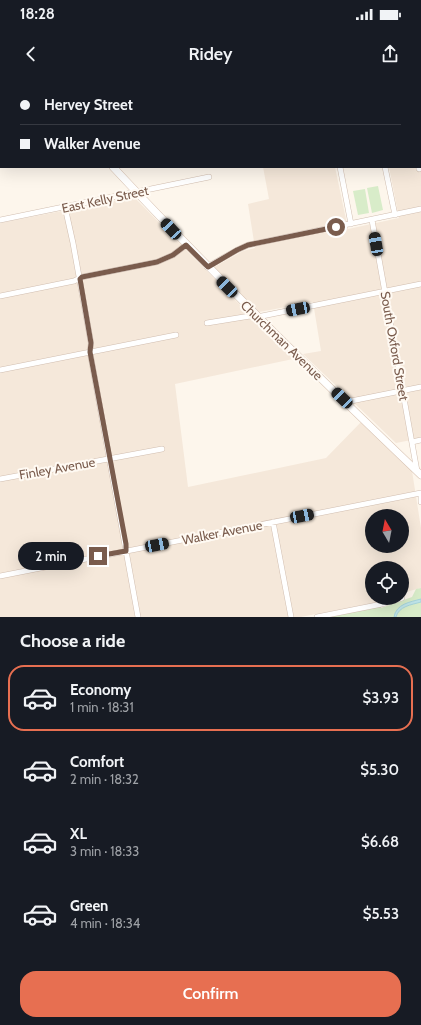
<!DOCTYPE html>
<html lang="en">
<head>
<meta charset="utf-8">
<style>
	body { margin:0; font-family:Cabin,sans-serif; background:#20242c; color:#f1f3f6; height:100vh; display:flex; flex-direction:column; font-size:15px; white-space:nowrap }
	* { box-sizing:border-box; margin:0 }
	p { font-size:13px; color:#9ea1a6 }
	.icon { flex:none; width:22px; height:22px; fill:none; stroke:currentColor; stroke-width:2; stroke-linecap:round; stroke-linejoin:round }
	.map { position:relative; height:537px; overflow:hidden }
	.panel { display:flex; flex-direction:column; background:#171b24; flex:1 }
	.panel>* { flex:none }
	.hud { position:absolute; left:0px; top:0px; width:421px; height:88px; box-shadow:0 4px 16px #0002; display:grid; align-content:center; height:88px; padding:0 20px; background:#171b24 }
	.needle { width:26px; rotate:350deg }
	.buttons { position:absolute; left:365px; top:429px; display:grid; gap:8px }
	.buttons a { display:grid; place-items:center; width:44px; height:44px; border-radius:50%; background:#171b24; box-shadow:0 4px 16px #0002; font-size:20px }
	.end { position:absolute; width:18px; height:18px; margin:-9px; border:5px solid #7a5c4d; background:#fff; box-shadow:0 0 0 2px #fff }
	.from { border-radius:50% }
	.bubble { position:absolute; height:28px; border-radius:14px; background:#171b24; box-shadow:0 4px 16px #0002; font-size:13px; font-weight:600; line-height:28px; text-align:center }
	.car { position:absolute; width:12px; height:24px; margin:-12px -6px; border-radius:5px; box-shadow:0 0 3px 1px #0007; background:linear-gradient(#222 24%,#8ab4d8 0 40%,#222 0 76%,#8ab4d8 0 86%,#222 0) }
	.hud b { display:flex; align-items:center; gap:14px; height:38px; font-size:15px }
	.hud b+b { border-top:1px solid #363941 }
	.hud i { width:10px; height:10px; background:#f1f3f6 }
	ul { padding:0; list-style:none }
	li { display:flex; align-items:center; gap:12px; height:66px; margin:0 8px 6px; padding:0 12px; border:2px solid transparent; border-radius:16px }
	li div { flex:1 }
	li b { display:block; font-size:15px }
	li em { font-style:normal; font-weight:600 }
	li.active { border-color:#e76f51 }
	li>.icon { width:36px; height:36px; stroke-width:1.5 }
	h2 { padding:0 20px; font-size:18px; line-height:48px }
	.button { display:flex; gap:8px; margin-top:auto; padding:8px 20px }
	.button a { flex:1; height:46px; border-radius:16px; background:#e76f51; color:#fff; font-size:16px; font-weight:600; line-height:46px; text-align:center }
	.status { display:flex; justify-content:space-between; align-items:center; height:28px; padding:0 20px; background:#171b24; direction:ltr }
	.status svg { height:11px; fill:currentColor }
	header { display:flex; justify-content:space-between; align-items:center; height:52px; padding:0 20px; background:#171b24; font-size:18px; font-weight:600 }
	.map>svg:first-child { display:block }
	.residential { fill:#f5e8da; fill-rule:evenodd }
	.green { fill:#d8ecc9 }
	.water { fill:#bfe3e8; stroke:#a5d3da }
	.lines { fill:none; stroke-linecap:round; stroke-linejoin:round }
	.street-casing { stroke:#d1beb0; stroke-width:6 }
	.secondary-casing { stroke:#d6c0b0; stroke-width:8 }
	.primary-casing { stroke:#dad1cd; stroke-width:10 }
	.street { stroke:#fff; stroke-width:5 }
	.secondary { stroke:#fff; stroke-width:7 }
	.primary { stroke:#fbd9a5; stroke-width:8 }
	.route { stroke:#7a5c4d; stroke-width:5 }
	.labels { text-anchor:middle; stroke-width:4; stroke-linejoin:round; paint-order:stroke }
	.street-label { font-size:13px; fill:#7a5c4d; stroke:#fffaf3 }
</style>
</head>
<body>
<div class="status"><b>18:28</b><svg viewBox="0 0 49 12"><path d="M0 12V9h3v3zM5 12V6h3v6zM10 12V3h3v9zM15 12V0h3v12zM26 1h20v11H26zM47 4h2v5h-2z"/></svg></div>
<header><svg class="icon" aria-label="back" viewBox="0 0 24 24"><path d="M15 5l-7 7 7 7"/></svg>Ridey<svg class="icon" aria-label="share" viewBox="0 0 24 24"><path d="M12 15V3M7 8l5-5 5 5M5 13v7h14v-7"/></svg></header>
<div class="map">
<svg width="421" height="537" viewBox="0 0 421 537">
	<rect width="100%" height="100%" fill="#fdf6ec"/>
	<path class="residential" d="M421 52V358L396 363 303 274 321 271 313 222 259 232 214 187 243 171 255 168 248 124 269 119 263 87H335L348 149 399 138 389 87H420Z
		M134 117 293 279 175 304 188 407 326 378 361 342 412 391 421 448V508L402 513V488H372V518H388L377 522 301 537H0V143ZM372 436H402V466H372Z"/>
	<path class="green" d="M378 106 383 130 372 133 367 108Z
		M365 109 369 133 358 135 353 111Z
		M421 508V537H324L381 526V528L412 517 416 509Z"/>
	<path class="water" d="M421 519V522C411 525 399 526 396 537H394C396 524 410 522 421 519Z"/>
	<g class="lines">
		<g class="street-casing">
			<path id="street" d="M228 0V1
				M345 0V1
				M378 1 383 0
				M420 49H421
				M340 87 351 144
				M385 87 395 135
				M419 89 421 88
				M65 127 73 163 91 263 90 272 138 537
				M0 140 209 97
				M372 140 417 391
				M207 187 237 170 248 165 421 129
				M0 216 74 201 82 197 157 182 173 175 186 165
				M207 243 250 236 257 237 421 204
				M0 290 176 255
				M346 322 421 307
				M412 362 421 360
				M0 399 162 369
				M421 413V422
				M273 442 291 537
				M0 496 421 413
				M317 537 382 524 402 518"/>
		</g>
		<g class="secondary-casing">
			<path id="secondary" d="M31 0 32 1
				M113 87C212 193 316 295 421 395"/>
		</g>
		<g class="primary-casing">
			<path id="primary" d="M8 1 13 0
				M0 2H1"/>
		</g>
		<use href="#street" class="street"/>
		<use href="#secondary" class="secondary"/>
		<use href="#primary" class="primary"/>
	</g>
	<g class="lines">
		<path class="route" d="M98 476 126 471V464L90 272 91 263 80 199 82 197 157 182 173 175 186 165 208 187 237 170 248 165 336 147"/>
	</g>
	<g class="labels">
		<g class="street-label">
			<text transform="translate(105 119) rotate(-12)" y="5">East Kelly Street</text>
			<text transform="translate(282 260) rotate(44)" y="5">Churchman Avenue</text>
			<text transform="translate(395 266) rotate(80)" y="5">South Oxford Street</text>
			<text transform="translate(57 388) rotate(-10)" y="5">Finley Avenue</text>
			<text transform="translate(222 452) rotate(-11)" y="5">Walker Avenue</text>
		</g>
	</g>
</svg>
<div class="buttons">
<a><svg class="needle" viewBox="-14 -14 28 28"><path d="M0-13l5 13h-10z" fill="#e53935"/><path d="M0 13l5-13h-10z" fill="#9ea1a6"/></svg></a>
<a><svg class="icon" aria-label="locate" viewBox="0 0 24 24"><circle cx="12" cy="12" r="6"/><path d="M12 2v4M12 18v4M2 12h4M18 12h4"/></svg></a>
</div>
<i class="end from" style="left:336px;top:147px"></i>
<i class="end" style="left:98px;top:476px"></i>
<div class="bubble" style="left:18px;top:462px;width:66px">2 min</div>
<i class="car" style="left:171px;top:149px;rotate:317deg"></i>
<i class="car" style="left:376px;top:164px;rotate:350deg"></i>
<i class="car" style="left:227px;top:207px;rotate:315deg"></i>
<i class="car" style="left:298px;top:229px;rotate:259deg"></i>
<i class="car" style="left:342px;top:318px;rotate:314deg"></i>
<i class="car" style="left:302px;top:436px;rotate:79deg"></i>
<i class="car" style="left:157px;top:465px;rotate:79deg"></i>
<div class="hud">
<b><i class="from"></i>Hervey Street</b>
<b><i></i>Walker Avenue</b>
</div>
</div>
<section class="panel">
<h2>Choose a ride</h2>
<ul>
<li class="active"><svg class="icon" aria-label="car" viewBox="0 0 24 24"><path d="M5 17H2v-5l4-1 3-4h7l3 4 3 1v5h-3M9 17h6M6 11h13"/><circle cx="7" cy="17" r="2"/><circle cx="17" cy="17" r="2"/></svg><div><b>Economy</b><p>1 min · 18:31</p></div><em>$3.93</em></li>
<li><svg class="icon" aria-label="car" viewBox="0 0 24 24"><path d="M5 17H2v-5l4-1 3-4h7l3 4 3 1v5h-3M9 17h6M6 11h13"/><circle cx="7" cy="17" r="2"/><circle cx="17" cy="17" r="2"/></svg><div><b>Comfort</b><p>2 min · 18:32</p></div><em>$5.30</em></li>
<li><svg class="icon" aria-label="car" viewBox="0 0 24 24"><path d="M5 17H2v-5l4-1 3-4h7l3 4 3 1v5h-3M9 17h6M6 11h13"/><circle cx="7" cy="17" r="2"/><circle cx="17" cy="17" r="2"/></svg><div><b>XL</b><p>3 min · 18:33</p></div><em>$6.68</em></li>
<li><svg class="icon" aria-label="car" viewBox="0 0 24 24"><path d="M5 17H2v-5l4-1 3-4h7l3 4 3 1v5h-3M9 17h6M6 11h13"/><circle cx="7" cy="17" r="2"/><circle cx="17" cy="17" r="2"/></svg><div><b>Green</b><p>4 min · 18:34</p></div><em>$5.53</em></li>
</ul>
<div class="button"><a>Confirm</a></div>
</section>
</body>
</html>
